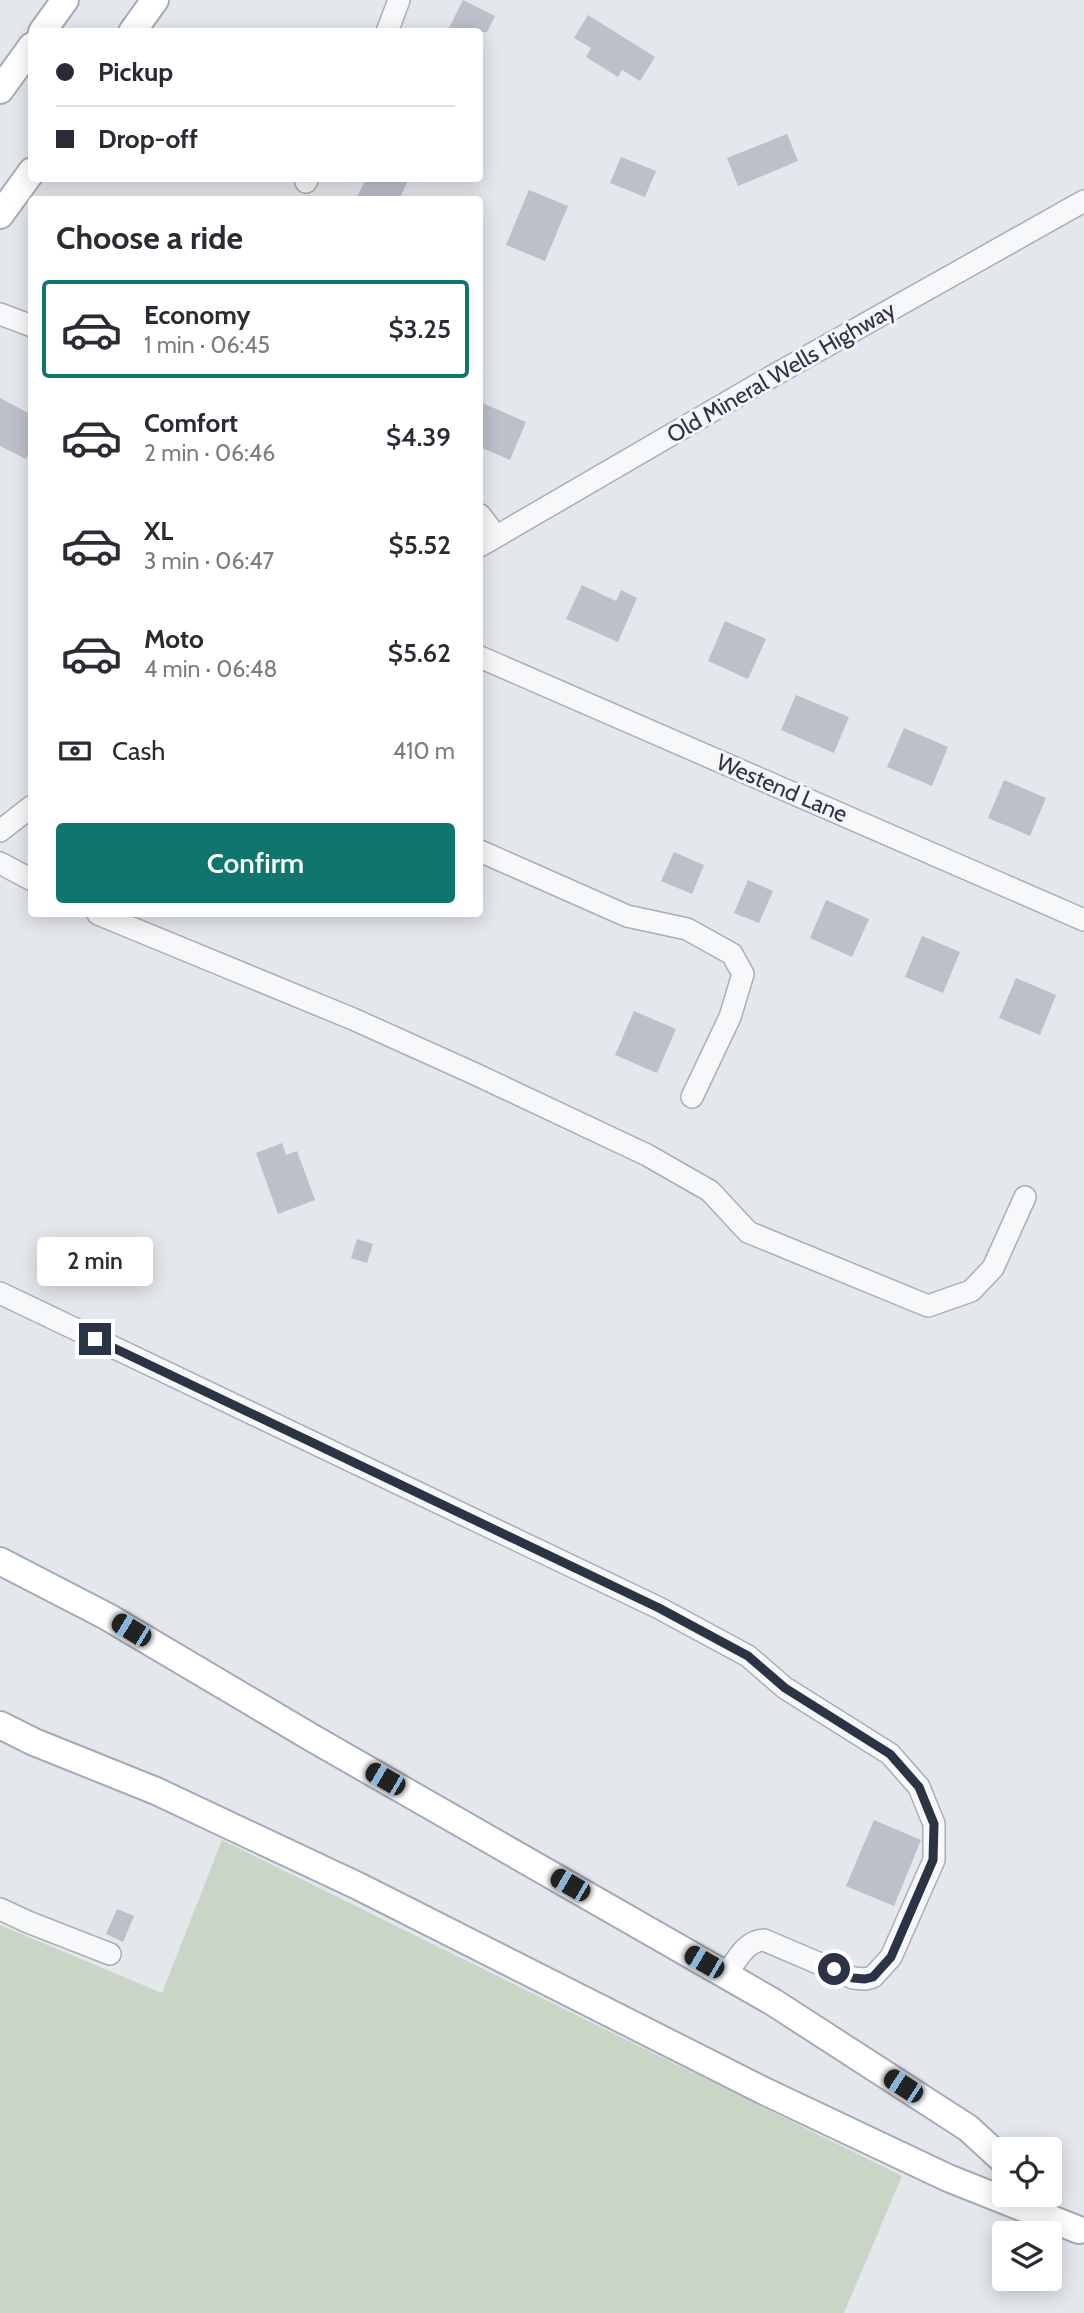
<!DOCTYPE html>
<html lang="en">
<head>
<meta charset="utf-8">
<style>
	body { margin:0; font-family:Cabin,sans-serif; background:#f2f2f3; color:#2b2b33; height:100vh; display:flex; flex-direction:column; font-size:26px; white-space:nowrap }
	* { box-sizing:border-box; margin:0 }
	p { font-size:23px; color:#7c7c81 }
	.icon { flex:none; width:38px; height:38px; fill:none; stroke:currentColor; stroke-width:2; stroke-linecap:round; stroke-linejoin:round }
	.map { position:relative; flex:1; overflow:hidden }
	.sheet { position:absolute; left:28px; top:196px; width:455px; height:721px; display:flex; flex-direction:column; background:#fff; border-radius:7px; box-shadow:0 4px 18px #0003 }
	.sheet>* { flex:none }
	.top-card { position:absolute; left:28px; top:28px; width:455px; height:154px; border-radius:7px; box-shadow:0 4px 18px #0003; display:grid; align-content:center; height:154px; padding:0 28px; background:#fff }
	.buttons { position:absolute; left:992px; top:2137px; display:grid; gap:14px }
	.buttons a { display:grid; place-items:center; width:70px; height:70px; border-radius:7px; background:#fff; box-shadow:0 4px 18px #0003; font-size:35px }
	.end { position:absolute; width:32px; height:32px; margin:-16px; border:9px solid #2b3445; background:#fff; box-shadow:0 0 0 4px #fff }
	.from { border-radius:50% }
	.bubble { position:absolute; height:49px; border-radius:7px; background:#fff; box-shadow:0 4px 18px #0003; font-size:23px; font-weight:600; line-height:49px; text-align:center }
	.car { position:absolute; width:21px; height:42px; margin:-21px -10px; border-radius:9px; box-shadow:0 0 5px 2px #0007; background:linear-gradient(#222 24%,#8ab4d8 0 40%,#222 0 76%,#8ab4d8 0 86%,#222 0) }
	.top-card b { display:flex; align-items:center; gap:24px; height:66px; font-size:26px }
	.top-card b+b { border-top:2px solid #e1e1e2 }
	.top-card i { width:18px; height:18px; background:#2b2b33 }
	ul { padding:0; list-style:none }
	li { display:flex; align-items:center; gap:21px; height:98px; margin:0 14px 10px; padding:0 14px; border:4px solid transparent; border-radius:7px }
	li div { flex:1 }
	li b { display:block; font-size:26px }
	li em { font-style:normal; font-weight:600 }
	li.current { border-color:#0f766e }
	li>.icon { width:63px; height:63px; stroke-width:1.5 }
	h2 { padding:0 28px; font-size:32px; line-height:84px }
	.pay { display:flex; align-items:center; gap:18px; height:77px; padding:0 28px; font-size:26px }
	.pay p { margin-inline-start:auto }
	.button { display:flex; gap:14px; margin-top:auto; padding:14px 28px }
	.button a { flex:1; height:80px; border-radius:7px; background:#0f766e; color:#fff; font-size:28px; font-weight:600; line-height:80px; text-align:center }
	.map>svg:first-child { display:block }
	.green { fill:#c9d6c5 }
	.building { fill:#bbc0ca }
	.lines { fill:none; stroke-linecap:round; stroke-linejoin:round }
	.minor-casing { stroke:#a9aeb7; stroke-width:24 }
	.major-casing { stroke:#a3abb8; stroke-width:30 }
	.minor { stroke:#f7f8fa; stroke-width:21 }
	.major { stroke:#fff; stroke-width:26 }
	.route { stroke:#2b3445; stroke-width:9 }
	.labels { text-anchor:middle; stroke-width:6; stroke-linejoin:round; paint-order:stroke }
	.street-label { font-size:23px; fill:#2b3445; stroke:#f4f6f9 }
</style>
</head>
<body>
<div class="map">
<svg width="1084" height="2313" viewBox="0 0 1084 2313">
	<rect width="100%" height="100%" fill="#e4e7ec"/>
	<path class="green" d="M222 1840 902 2176 844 2313H0V1925L162 1993Z"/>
	<path class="building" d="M463 0 495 16 487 32H447Z
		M588 15 655 57 640 81 622 70 618 77 586 57 591 48 574 38Z
		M787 134 798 161 738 186 727 158Z
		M621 157 656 171 645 197 610 183Z
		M367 178H409L399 200H355Z
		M529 190 568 206 545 261 506 245Z
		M0 398 32 415V449L26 459 0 446Z
		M480 402 526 422 510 460 480 447Z
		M582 585 616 601 621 590 637 598 618 642 566 619Z
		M725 621 766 639 748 679 708 661Z
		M796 695 849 717 834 753 781 730Z
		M904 728 948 747 932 786 887 767Z
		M1004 780 1046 798 1030 836 988 818Z
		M674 852 704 865 692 894 661 881Z
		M748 880 773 891 759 923 734 913Z
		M826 900 869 919 852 957 810 938Z
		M922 936 960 952 943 993 905 977Z
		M1016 978 1056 995 1040 1035 999 1018Z
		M634 1011 676 1029 657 1073 615 1055Z
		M282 1143 286 1155 297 1151 315 1200 278 1214 256 1153Z
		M357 1239 373 1244 367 1263 351 1258Z
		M874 1820 921 1840 894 1906 846 1886Z
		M117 1909 134 1916 123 1942 106 1934Z"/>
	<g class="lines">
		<g class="minor-casing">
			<path id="minor" d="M387 32 399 0
				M306 182 308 178
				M0 314 32 326
				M480 515 496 536
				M480 546 755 386 1084 201
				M480 657 1084 920
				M0 831 32 806
				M480 851 627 916 687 929 732 954 743 974 730 1017 692 1097
				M0 863 32 880
				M98 914 353 1019 473 1073 647 1155 710 1191 748 1232 928 1306 971 1291 993 1268 1025 1197
				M0 1293 659 1608 748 1656 785 1688 890 1754 919 1787 934 1824V1860L891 1957 873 1977 865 1979 853 1978 764 1940C745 1941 737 1960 726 1975
				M0 1909 28 1922 110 1954"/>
		</g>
		<g class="major-casing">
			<path id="major" d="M42 32 65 0
				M132 32 155 0
				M0 90 32 46
				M0 215 32 171
				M0 1561 108 1617 314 1739 773 2002 968 2128 1004 2161
				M0 1725 34 1742 156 1791 358 1886 762 2090 948 2178 1079 2230"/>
		</g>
		<use href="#minor" class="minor"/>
		<use href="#major" class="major"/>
	</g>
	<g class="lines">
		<path class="route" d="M95 1339 659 1608 748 1656 785 1688 890 1754 919 1787 934 1824 933 1860 891 1957 873 1977 865 1979 853 1978 834 1969"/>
	</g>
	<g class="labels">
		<g class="street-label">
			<text transform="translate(781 372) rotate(-30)" y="8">Old Mineral Wells Highway</text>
			<text transform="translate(782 788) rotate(23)" y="8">Westend Lane</text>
		</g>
	</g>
</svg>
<div class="buttons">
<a><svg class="icon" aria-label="locate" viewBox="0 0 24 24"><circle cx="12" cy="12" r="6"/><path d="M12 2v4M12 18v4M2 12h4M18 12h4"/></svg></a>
<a><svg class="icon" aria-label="layers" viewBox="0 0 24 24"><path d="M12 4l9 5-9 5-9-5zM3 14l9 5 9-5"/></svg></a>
</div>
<i class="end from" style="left:834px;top:1969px"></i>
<i class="end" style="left:95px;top:1339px"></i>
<div class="bubble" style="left:37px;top:1237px;width:116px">2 min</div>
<i class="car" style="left:131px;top:1630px;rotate:301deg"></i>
<i class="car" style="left:385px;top:1779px;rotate:300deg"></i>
<i class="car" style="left:570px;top:1885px;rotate:300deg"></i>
<i class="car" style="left:704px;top:1962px;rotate:300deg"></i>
<i class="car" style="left:903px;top:2086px;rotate:303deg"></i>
<div class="top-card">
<b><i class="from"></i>Pickup</b>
<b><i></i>Drop-off</b>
</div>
<section class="sheet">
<h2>Choose a ride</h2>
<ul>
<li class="current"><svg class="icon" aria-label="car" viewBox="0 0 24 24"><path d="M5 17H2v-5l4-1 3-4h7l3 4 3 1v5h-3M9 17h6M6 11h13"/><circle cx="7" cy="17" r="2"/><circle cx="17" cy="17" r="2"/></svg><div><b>Economy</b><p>1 min · 06:45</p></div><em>$3.25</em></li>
<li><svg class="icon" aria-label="car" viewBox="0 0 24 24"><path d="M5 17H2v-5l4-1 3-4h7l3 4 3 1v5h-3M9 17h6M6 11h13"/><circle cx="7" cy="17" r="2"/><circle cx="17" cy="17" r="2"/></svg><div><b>Comfort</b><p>2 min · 06:46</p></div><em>$4.39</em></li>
<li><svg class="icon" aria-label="car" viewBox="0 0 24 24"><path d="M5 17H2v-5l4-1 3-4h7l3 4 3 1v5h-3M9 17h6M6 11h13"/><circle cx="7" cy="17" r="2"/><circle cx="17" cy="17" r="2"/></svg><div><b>XL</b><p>3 min · 06:47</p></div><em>$5.52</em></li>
<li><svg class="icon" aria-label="car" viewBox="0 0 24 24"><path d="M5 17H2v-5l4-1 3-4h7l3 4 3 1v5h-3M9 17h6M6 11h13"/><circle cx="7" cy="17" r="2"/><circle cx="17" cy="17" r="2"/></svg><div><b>Moto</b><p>4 min · 06:48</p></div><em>$5.62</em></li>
</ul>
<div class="pay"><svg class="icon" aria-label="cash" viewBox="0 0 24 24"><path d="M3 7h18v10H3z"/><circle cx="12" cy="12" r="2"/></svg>Cash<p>410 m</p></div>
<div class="button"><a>Confirm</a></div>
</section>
</div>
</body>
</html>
